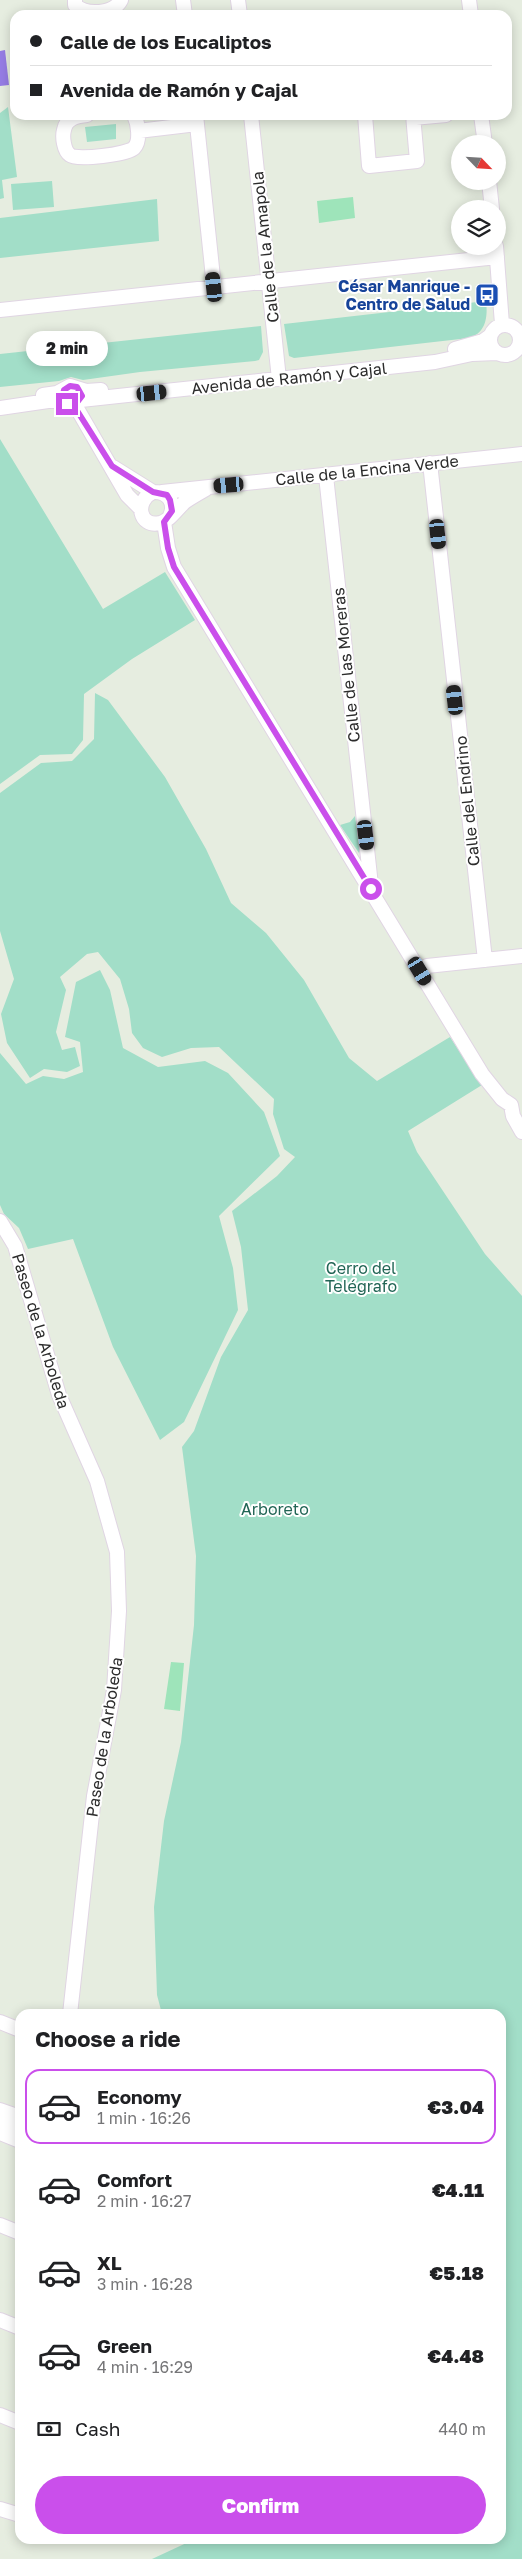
<!DOCTYPE html>
<html lang="en">
<head>
<meta charset="utf-8">
<style>
	body { margin:0; font-family:"Golos Text",sans-serif; background:#f6f6f6; color:#202124; height:100vh; display:flex; flex-direction:column; font-size:19px; white-space:nowrap }
	* { box-sizing:border-box; margin:0 }
	p { font-size:16px; color:#757577 }
	.icon { flex:none; width:28px; height:28px; fill:none; stroke:currentColor; stroke-width:2; stroke-linecap:round; stroke-linejoin:round }
	.map { position:relative; flex:1; overflow:hidden }
	.side { position:absolute; left:15px; top:2009px; width:491px; height:535px; display:flex; flex-direction:column; background:#fff; border-radius:15px; box-shadow:0 2px 12px #0003 }
	.side>* { flex:none }
	.guide { position:absolute; left:10px; top:10px; width:502px; height:110px; border-radius:15px; box-shadow:0 2px 12px #0003; display:grid; align-content:center; height:110px; padding:0 20px; background:#fff }
	.needle { width:32px; rotate:115deg }
	.tools { position:absolute; left:451px; top:135px; display:grid; gap:10px }
	.tools a { display:grid; place-items:center; width:55px; height:55px; border-radius:50%; background:#fff; box-shadow:0 2px 12px #0003; font-size:25px }
	.end { position:absolute; width:22px; height:22px; margin:-11px; border:6px solid #ca4feb; background:#fff; box-shadow:0 0 0 2px #fff }
	.from { border-radius:50% }
	.bubble { position:absolute; height:35px; border-radius:18px; background:#fff; box-shadow:0 2px 12px #0003; font-size:16px; font-weight:800; line-height:35px; text-align:center }
	.car { position:absolute; width:15px; height:30px; margin:-15px -8px; border-radius:6px; box-shadow:0 0 4px 1px #0007; background:linear-gradient(#222 24%,#8ab4d8 0 40%,#222 0 76%,#8ab4d8 0 86%,#222 0) }
	.guide b { display:flex; align-items:center; gap:18px; height:48px; font-size:19px }
	.guide b+b { border-top:1px solid #e0e0e0 }
	.guide i { width:12px; height:12px; background:#202124 }
	ul { padding:0; list-style:none }
	li { display:flex; align-items:center; gap:15px; height:75px; margin:0 10px 8px; padding:0 10px; border:2px solid transparent; border-radius:15px }
	li div { flex:1 }
	li b { display:block; font-size:19px }
	li em { font-style:normal; font-weight:800 }
	li.on { border-color:#ca4feb }
	li>.icon { width:45px; height:45px; stroke-width:1.5 }
	h2 { padding:0 20px; font-size:22px; line-height:60px }
	.pay { display:flex; align-items:center; gap:12px; height:55px; padding:0 20px; font-size:19px }
	.pay p { margin-inline-start:auto }
	.button { display:flex; gap:10px; margin-top:auto; padding:10px 20px }
	.button a { flex:1; height:58px; border-radius:30px; background:#ca4feb; color:#fff; font-size:20px; font-weight:800; line-height:58px; text-align:center }
	.map>svg:first-child { display:block }
	.green { fill:#a2dec8 }
	.pitch { fill:#9ee4ba }
	.water { fill:#967de5 }
	.lines { fill:none; stroke-linecap:round; stroke-linejoin:round }
	.minor-casing { stroke:#e0d5e3; stroke-width:16 }
	.minor { stroke:#fff; stroke-width:14 }
	.route { stroke:#ca4feb; stroke-width:6 }
	.labels { text-anchor:middle; stroke-width:4; stroke-linejoin:round; paint-order:stroke }
	.street-label { font-size:16px; fill:#2c2c2c; stroke:#fff }
	.transit-label { font-size:16px; font-weight:bold; fill:#164399; stroke:#fff; text-anchor:end }
	.park-label { font-size:16px; fill:#216555; stroke:#fff }
</style>
</head>
<body>
<div class="map">
<svg width="522" height="2559" viewBox="0 0 522 2559">
	<rect width="100%" height="100%" fill="#e6ede0"/>
	<path class="green" d="M8 107 17 177 2 180 4 198 0 199V113Z
		M116 124V139L87 142 85 127Z
		M52 181 54 207 13 210 11 184Z
		M157 199 159 241 0 258V218Z
		M486 301C488 317 486 333 469 338L294 358 289 356 284 324Z
		M261 326 263 352 259 360 255 361 140 372 83 380 71 377 59 381 0 387V354Z
		M0 439 103 609 165 572 195 620 132 659 84 694 83 740 72 754 40 755 0 784Z
		M95 693 108 700 165 777 206 849 231 903 266 933 304 980 349 1058 377 1081 450 1037 482 1085 408 1131 417 1152 485 1254 522 1296V2559H152L195 2539H501V2014H162L157 1995 154 1907 164 1821 181 1742 194 1625 196 1556 182 1447 194 1431 221 1357 248 1310 241 1247 232 1211 277 1176 295 1157 284 1149 273 1114 274 1099 219 1047 191 1048 162 1057 143 1048 132 1033 129 1009 120 979 98 952 87 954 60 977 66 990 56 1032 62 1050 75 1047 80 1066 67 1072 44 1069 30 1078 7 1043 1 1014 14 979 0 931V793L41 763 72 761 94 739Z
		M355 816 360 851 359 853 340 825 350 822Z
		M100 970 110 990 123 1048 158 1067 205 1061 228 1073 264 1112 280 1156 219 1216 233 1268 238 1310 184 1422 160 1440 113 1347 73 1239 28 1249 19 1228 4 1214 0 1205V1053L26 1084 43 1076 64 1079 83 1072 80 1042 65 1037 76 982Z"/>
	<path class="pitch" d="M353 197 355 218 319 223 317 201Z
		M171 1662 184 1663 180 1711 164 1709Z"/>
	<path class="water" d="M5 50 9 85 0 86V51Z"/>
	<g class="lines">
		<g class="minor-casing">
			<path id="minor" d="M75 0V5C86 16 114 14 121 0
				M183 0 185 15
				M238 0 240 15
				M469 0 471 15
				M87 115C77 116 66 118 64 130 62 137 64 151 70 155 77 161 128 154 134 148 141 141 138 123 134 115
				M196 115 214 287
				M251 115 279 379
				M365 115 369 166 417 161 413 115
				M481 115 485 144
				M413 118 446 115
				M138 131 197 124
				M489 181 492 209
				M496 246 502 324
				M0 310 497 257
				M490 340a15 15 0 1 1 30 0a15 15 0 1 1-30 0Z
				M455 349 483 341 490 336
				M43 395 57 393 70 386 86 391 101 390
				M75 405 127 495 140 508
				M0 408 48 401H58L75 405 81 400 435 362 472 354 497 353
				M430 463 485 960
				M113 467 153 492
				M326 476 371 885
				M162 492 522 454
				M170 516C176 503 168 491 153 492 134 501 139 528 160 523 170 521 178 507 186 501 192 497 199 493 206 489
				M164 522 168 548 174 567 482 1074 502 1099 511 1105
				M420 971 427 966 522 956
				M511 1105 513 1116 522 1132
				M0 1221 15 1246 59 1395 97 1481 117 1552 119 1611 114 1690 94 1796 70 2014
				M0 2022 20 2030
				M0 2110 20 2117
				M0 2120 20 2128
				M0 2133 20 2141
				M0 2225 20 2233
				M0 2320 20 2328
				M0 2415 20 2423
				M0 2509 20 2515"/>
		</g>
		<use href="#minor" class="minor"/>
	</g>
	<g class="lines">
		<path class="route" d="M67 404 62 398 64 390 70 386 77 387 82 396 75 405 76 409 112 466 153 492 167 495 170 500 172 511 164 522 168 548 174 567 371 889"/>
	</g>
	<defs>
		<g id="bus-square" transform="scale(1.25)"><rect x="-9" y="-9" width="18" height="18" rx="4" fill="#1a4fb4" stroke="#fff"/><path d="M-5-6H5V4H4V6H2V4H-2V6H-4V4H-5ZM-3.5-4V0h7V-4ZM-3.5 1.2v1.5H-2V1.2ZM2 1.2v1.5H3.5V1.2Z" fill="#fff"/></g>
	</defs>
	<g fill-rule="evenodd">
		<use href="#bus-square" x="487" y="295"/>
	</g>
	<g class="labels">
		<g class="street-label">
			<text transform="translate(265 247) rotate(-96)" y="6">Calle de la Amapola</text>
			<text transform="translate(289 378) rotate(-6)" y="6">Avenida de Ramón y Cajal</text>
			<text transform="translate(367 470) rotate(-6)" y="6">Calle de la Encina Verde</text>
			<text transform="translate(346 665) rotate(-96)" y="6">Calle de las Moreras</text>
			<text transform="translate(467 801) rotate(-96)" y="6">Calle del Endrino</text>
			<text transform="translate(41 1331) rotate(73)" y="6">Paseo de la Arboleda</text>
			<text transform="translate(104 1737) rotate(-81)" y="6">Paseo de la Arboleda</text>
		</g>
		<g class="transit-label">
			<text x="470" y="292">César Manrique -<tspan x="470" dy="18">Centro de Salud</tspan></text>
		</g>
		<g class="park-label">
			<text x="361" y="1274">Cerro del<tspan x="361" dy="18">Telégrafo</tspan></text>
			<text x="275" y="1515">Arboreto</text>
		</g>
	</g>
</svg>
<div class="tools">
<a><svg class="needle" viewBox="-14 -14 28 28"><path d="M0-13l5 13h-10z" fill="#e53935"/><path d="M0 13l5-13h-10z" fill="#757577"/></svg></a>
<a><svg class="icon" aria-label="layers" viewBox="0 0 24 24"><path d="M12 4l9 5-9 5-9-5zM3 14l9 5 9-5"/></svg></a>
</div>
<i class="end from" style="left:371px;top:889px"></i>
<i class="end" style="left:67px;top:404px"></i>
<div class="bubble" style="left:26px;top:331px;width:82px">2 min</div>
<i class="car" style="left:214px;top:287px;rotate:354deg"></i>
<i class="car" style="left:152px;top:393px;rotate:84deg"></i>
<i class="car" style="left:229px;top:485px;rotate:265deg"></i>
<i class="car" style="left:438px;top:534px;rotate:174deg"></i>
<i class="car" style="left:455px;top:700px;rotate:354deg"></i>
<i class="car" style="left:366px;top:835px;rotate:173deg"></i>
<i class="car" style="left:420px;top:971px;rotate:149deg"></i>
<div class="guide">
<b><i class="from"></i>Calle de los Eucaliptos</b>
<b><i></i>Avenida de Ramón y Cajal</b>
</div>
<section class="side">
<h2>Choose a ride</h2>
<ul>
<li class="on"><svg class="icon" aria-label="car" viewBox="0 0 24 24"><path d="M5 17H2v-5l4-1 3-4h7l3 4 3 1v5h-3M9 17h6M6 11h13"/><circle cx="7" cy="17" r="2"/><circle cx="17" cy="17" r="2"/></svg><div><b>Economy</b><p>1 min · 16:26</p></div><em>€3.04</em></li>
<li><svg class="icon" aria-label="car" viewBox="0 0 24 24"><path d="M5 17H2v-5l4-1 3-4h7l3 4 3 1v5h-3M9 17h6M6 11h13"/><circle cx="7" cy="17" r="2"/><circle cx="17" cy="17" r="2"/></svg><div><b>Comfort</b><p>2 min · 16:27</p></div><em>€4.11</em></li>
<li><svg class="icon" aria-label="car" viewBox="0 0 24 24"><path d="M5 17H2v-5l4-1 3-4h7l3 4 3 1v5h-3M9 17h6M6 11h13"/><circle cx="7" cy="17" r="2"/><circle cx="17" cy="17" r="2"/></svg><div><b>XL</b><p>3 min · 16:28</p></div><em>€5.18</em></li>
<li><svg class="icon" aria-label="car" viewBox="0 0 24 24"><path d="M5 17H2v-5l4-1 3-4h7l3 4 3 1v5h-3M9 17h6M6 11h13"/><circle cx="7" cy="17" r="2"/><circle cx="17" cy="17" r="2"/></svg><div><b>Green</b><p>4 min · 16:29</p></div><em>€4.48</em></li>
</ul>
<div class="pay"><svg class="icon" aria-label="cash" viewBox="0 0 24 24"><path d="M3 7h18v10H3z"/><circle cx="12" cy="12" r="2"/></svg>Cash<p>440 m</p></div>
<div class="button"><a>Confirm</a></div>
</section>
</div>
</body>
</html>
